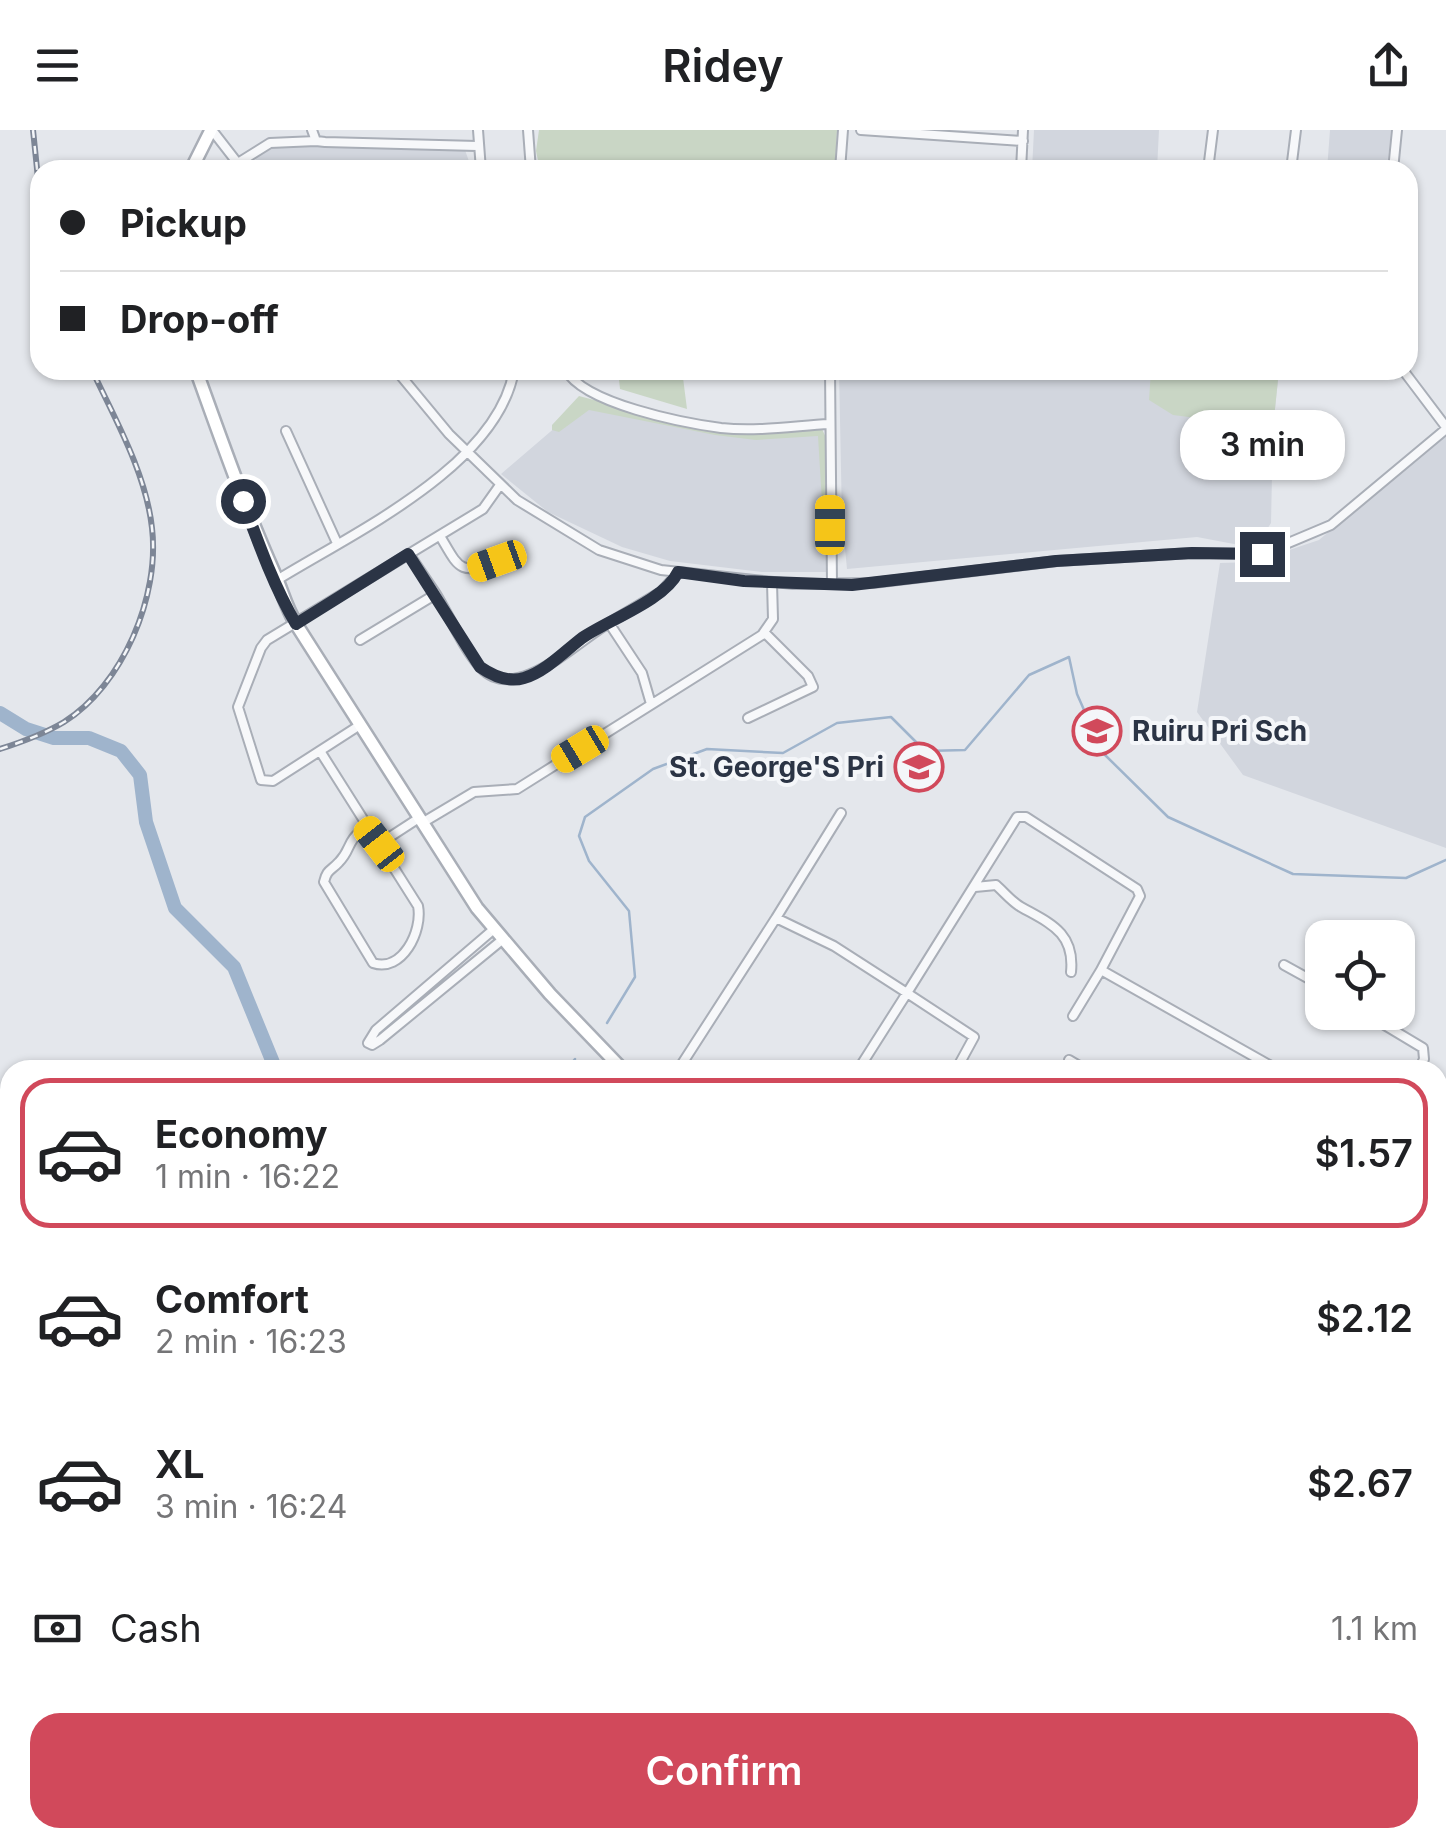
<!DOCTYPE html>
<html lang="en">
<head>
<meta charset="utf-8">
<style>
	body { margin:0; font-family:Inter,sans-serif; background:#f6f6f6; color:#202124; height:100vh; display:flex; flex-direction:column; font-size:38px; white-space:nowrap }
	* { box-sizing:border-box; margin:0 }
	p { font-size:32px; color:#757577 }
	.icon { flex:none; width:55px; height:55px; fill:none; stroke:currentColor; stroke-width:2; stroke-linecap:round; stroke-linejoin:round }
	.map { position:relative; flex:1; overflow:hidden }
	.panel { position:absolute; left:0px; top:930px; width:1448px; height:788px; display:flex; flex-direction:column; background:#fff; border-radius:30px 30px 0 0; box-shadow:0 2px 8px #0004 }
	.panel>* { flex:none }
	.guide { position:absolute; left:30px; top:30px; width:1388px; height:220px; border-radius:30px; box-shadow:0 2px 8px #0004; display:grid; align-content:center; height:220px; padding:0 30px; background:#fff }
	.fabs { position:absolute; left:1305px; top:790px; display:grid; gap:20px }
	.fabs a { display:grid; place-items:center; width:110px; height:110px; border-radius:20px; background:#fff; box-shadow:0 2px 8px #0004; font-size:50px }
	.end { position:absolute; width:45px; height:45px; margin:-22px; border:12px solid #2b3445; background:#fff; box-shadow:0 0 0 5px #fff }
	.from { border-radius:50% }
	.bubble { position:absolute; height:70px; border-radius:30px; background:#fff; box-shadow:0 2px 8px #0004; font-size:32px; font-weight:600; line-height:70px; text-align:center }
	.car { position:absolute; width:30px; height:60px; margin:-30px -15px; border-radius:12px; box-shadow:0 0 8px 2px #0007; background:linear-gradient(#f5c518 24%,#345 0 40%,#f5c518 0 76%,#345 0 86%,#f5c518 0) }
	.guide b { display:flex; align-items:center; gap:35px; height:95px; font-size:38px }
	.guide b+b { border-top:2px solid #e0e0e0 }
	.guide i { width:25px; height:25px; background:#202124 }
	ul { padding:18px 0 0; list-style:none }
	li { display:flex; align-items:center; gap:30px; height:150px; margin:0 20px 15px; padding:0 10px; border:5px solid transparent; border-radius:30px }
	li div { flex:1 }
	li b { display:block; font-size:38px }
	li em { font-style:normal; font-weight:600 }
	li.selected { border-color:#d1495b }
	li>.icon { width:90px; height:90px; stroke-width:1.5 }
	.pay { display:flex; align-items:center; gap:25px; height:110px; padding:0 30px; font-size:38px }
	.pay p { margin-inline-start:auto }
	.primary-button { display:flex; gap:20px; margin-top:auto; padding:20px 30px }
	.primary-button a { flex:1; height:115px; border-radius:30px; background:#d1495b; color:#fff; font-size:40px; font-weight:600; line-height:115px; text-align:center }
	header { display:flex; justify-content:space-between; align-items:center; height:130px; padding:0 30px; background:#fff; font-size:45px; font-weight:600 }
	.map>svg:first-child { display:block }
	.built { fill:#d2d6de }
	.green { fill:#c9d6c5 }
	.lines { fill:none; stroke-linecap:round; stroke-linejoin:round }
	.stream { stroke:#9fb4cc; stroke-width:2.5 }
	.river { stroke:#9fb4cc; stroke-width:14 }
	.minor-casing { stroke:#a9aeb7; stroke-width:12 }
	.secondary-casing { stroke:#a9aeb7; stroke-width:16 }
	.minor { stroke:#f7f8fa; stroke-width:8 }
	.secondary { stroke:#fff; stroke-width:11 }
	.rail-casing { stroke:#7d8696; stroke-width:6 }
	.rail { stroke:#f4f6f9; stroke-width:2.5; stroke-dasharray:8; stroke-linecap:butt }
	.route { stroke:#2b3445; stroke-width:12 }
	.labels { text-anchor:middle; stroke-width:8; stroke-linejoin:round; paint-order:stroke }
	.poi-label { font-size:28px; font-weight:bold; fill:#2b3445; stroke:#f4f6f9; text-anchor:start }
</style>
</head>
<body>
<header><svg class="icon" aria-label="menu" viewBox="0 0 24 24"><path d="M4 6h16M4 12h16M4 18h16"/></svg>Ridey<svg class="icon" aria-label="share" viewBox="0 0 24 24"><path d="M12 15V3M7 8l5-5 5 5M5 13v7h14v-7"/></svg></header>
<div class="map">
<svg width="1446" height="1717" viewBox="0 0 1446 1717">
	<rect width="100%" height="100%" fill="#e4e7ec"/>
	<path class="built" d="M1034 0H1159L1157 40H1032Z
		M1330 0H1391L1387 40H1327Z
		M279 15 465 20 472 40H262L254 27Z
		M839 240H1279L1273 298 1271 393 1255 418 1197 407 847 439 842 388Z
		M585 272 742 305 822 304 827 442H762L670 431 622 417 548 382 501 344Z
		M1446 303V718L1243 645 1197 582 1220 433 1254 432 1319 410Z"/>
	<path class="green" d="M539 0H837L835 40H585L584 37 540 40 536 21Z
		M618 240H682L687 279 620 259Z
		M1151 240H1279L1273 298 1173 285 1149 270Z
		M579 266 670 290 744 304 822 299 827 310 826 389H823L818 306 756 310 715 305 589 280 559 302 552 300V295Z"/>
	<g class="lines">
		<path class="stream" d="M607 893 635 847 629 781 589 731 579 706 585 687 653 639 707 619 783 623 837 593 891 587 925 621 965 620 1029 545 1069 527 1077 564 1103 623 1168 687 1293 744 1406 748 1446 730
			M566 940 575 929"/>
		<path class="river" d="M0 583 26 599 54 608H89L121 621 140 645 146 692 175 778 234 837 276 940
			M887 1717 892 1708"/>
		<g class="minor-casing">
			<path id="minor" d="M212 0 243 40
				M312 0 316 11 325 12 477 16
				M478 0 481 40
				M528 0 531 40
				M861 0 1023 11
				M238 33 270 13 316 11
				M840 40 843 0
				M1021 40 1023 0
				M1208 40 1213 0
				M1291 40 1296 0
				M1393 40 1397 0
				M396 240 449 304 517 370 599 420 661 440 793 454 873 453 1057 431 1192 423 1262 424 1331 395 1446 299
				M566 240C584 274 684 293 721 298 757 302 794 296 829 294
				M830 240 832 454
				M1403 240 1446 297
				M286 301 337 413
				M440 406C459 438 459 446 497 431
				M277 450C353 403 498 336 514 240
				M436 464C450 487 463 518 481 538 516 575 577 511 609 493
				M360 510 436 464 409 424
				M651 574 642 543 609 493 661 462 679 442
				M748 588 813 557 808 546 765 503
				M360 595 273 651 261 650 238 577 261 518 267 510 483 379 500 355
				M320 621 418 776C423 801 402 843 373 833L324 752C327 739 331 741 339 732 352 719 345 712 366 697
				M422 693 474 662 517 659 762 505 773 489 772 453
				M379 714 419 688
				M975 757 996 755C1004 762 1012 772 1021 777 1049 793 1075 802 1071 842
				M776 788 841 683
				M494 799 376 900 368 913 372 915 380 910 502 810
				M1284 835 1322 856
				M1363 882 1423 918 1424 929 1419 940
				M1073 886 1101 840 1278 940
				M1069 930 1086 940
				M678 940 776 788 834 816 907 863 858 940
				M956 940 974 907 907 863 1017 687H1026L1137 759 1140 766 1101 840
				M1438 1046 1446 1029
				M1438 1207 1446 1213
				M0 1271 10 1268
				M1438 1288 1446 1289
				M1438 1299 1446 1304
				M0 1307 10 1323
				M1438 1393 1446 1398
				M1 1521 10 1532
				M0 1595 10 1586
				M0 1632 10 1645
				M153 1708 156 1717
				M359 1708 374 1717
				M490 1708 492 1717
				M612 1708 613 1717
				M769 1708 770 1717
				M0 1716 10 1707
				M17 1717 47 1708
				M231 1717 242 1708
				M341 1717 352 1708"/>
		</g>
		<g class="secondary-casing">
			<path id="secondary" d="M191 40 211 0
				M196 240C221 309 245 378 275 445 283 463 285 475 296 494L477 778 550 864 623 940
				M1168 1708 1173 1717"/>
		</g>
		<use href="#minor" class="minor"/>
		<use href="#secondary" class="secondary"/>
		<g class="rail-casing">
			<path id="rail" d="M33 0 40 68
				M0 619C22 612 44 604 64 592 123 555 160 466 152 398 146 343 115 289 92 240"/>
		</g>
		<use href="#rail" class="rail"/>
	</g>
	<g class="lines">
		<path class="route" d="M243 371C258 412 274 457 296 494L408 424 480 537C493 546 508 553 524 548 545 542 565 521 582 508 608 490 665 470 678 442L744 451 852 455 1056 431 1192 423 1262 424"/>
	</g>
	<defs>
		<g id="school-ring" transform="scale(2.5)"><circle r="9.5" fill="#f4f6f9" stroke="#d1495b" stroke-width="1.5"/><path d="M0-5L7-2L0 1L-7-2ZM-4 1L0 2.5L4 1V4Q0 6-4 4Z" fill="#d1495b"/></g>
	</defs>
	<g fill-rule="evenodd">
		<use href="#school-ring" x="1097" y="601"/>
		<use href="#school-ring" x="919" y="637"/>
	</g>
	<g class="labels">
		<g class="poi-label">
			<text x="1132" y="611">Ruiru Pri Sch</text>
			<text x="884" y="647" text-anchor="end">St. George'S Pri</text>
		</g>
	</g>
</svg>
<div class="fabs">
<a><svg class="icon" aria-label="locate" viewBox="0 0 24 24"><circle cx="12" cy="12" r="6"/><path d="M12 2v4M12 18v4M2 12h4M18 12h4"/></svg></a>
</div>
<i class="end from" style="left:243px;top:371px"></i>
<i class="end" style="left:1262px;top:424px"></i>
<div class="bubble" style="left:1180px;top:280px;width:165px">3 min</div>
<i class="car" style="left:830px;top:395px;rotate:0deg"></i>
<i class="car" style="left:497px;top:431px;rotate:250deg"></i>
<i class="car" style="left:580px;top:619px;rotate:239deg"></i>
<i class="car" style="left:379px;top:714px;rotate:322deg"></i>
<div class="guide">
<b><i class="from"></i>Pickup</b>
<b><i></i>Drop-off</b>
</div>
<section class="panel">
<ul>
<li class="selected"><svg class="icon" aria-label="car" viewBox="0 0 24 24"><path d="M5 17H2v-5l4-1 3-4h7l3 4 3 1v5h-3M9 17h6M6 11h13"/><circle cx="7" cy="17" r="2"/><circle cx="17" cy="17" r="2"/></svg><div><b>Economy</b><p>1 min · 16:22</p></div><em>$1.57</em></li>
<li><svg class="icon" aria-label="car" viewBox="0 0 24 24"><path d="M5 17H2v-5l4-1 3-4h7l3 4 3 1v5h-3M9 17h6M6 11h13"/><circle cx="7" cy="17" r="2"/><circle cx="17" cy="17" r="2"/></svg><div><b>Comfort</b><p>2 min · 16:23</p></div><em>$2.12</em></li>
<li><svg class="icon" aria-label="car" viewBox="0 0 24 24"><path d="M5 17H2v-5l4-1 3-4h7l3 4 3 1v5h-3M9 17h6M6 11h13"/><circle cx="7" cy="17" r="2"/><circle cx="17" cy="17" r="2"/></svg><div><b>XL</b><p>3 min · 16:24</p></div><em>$2.67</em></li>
</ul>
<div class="pay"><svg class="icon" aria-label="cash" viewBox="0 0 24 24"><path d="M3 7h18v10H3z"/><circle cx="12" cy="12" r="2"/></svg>Cash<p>1.1 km</p></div>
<div class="primary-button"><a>Confirm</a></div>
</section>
</div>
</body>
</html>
